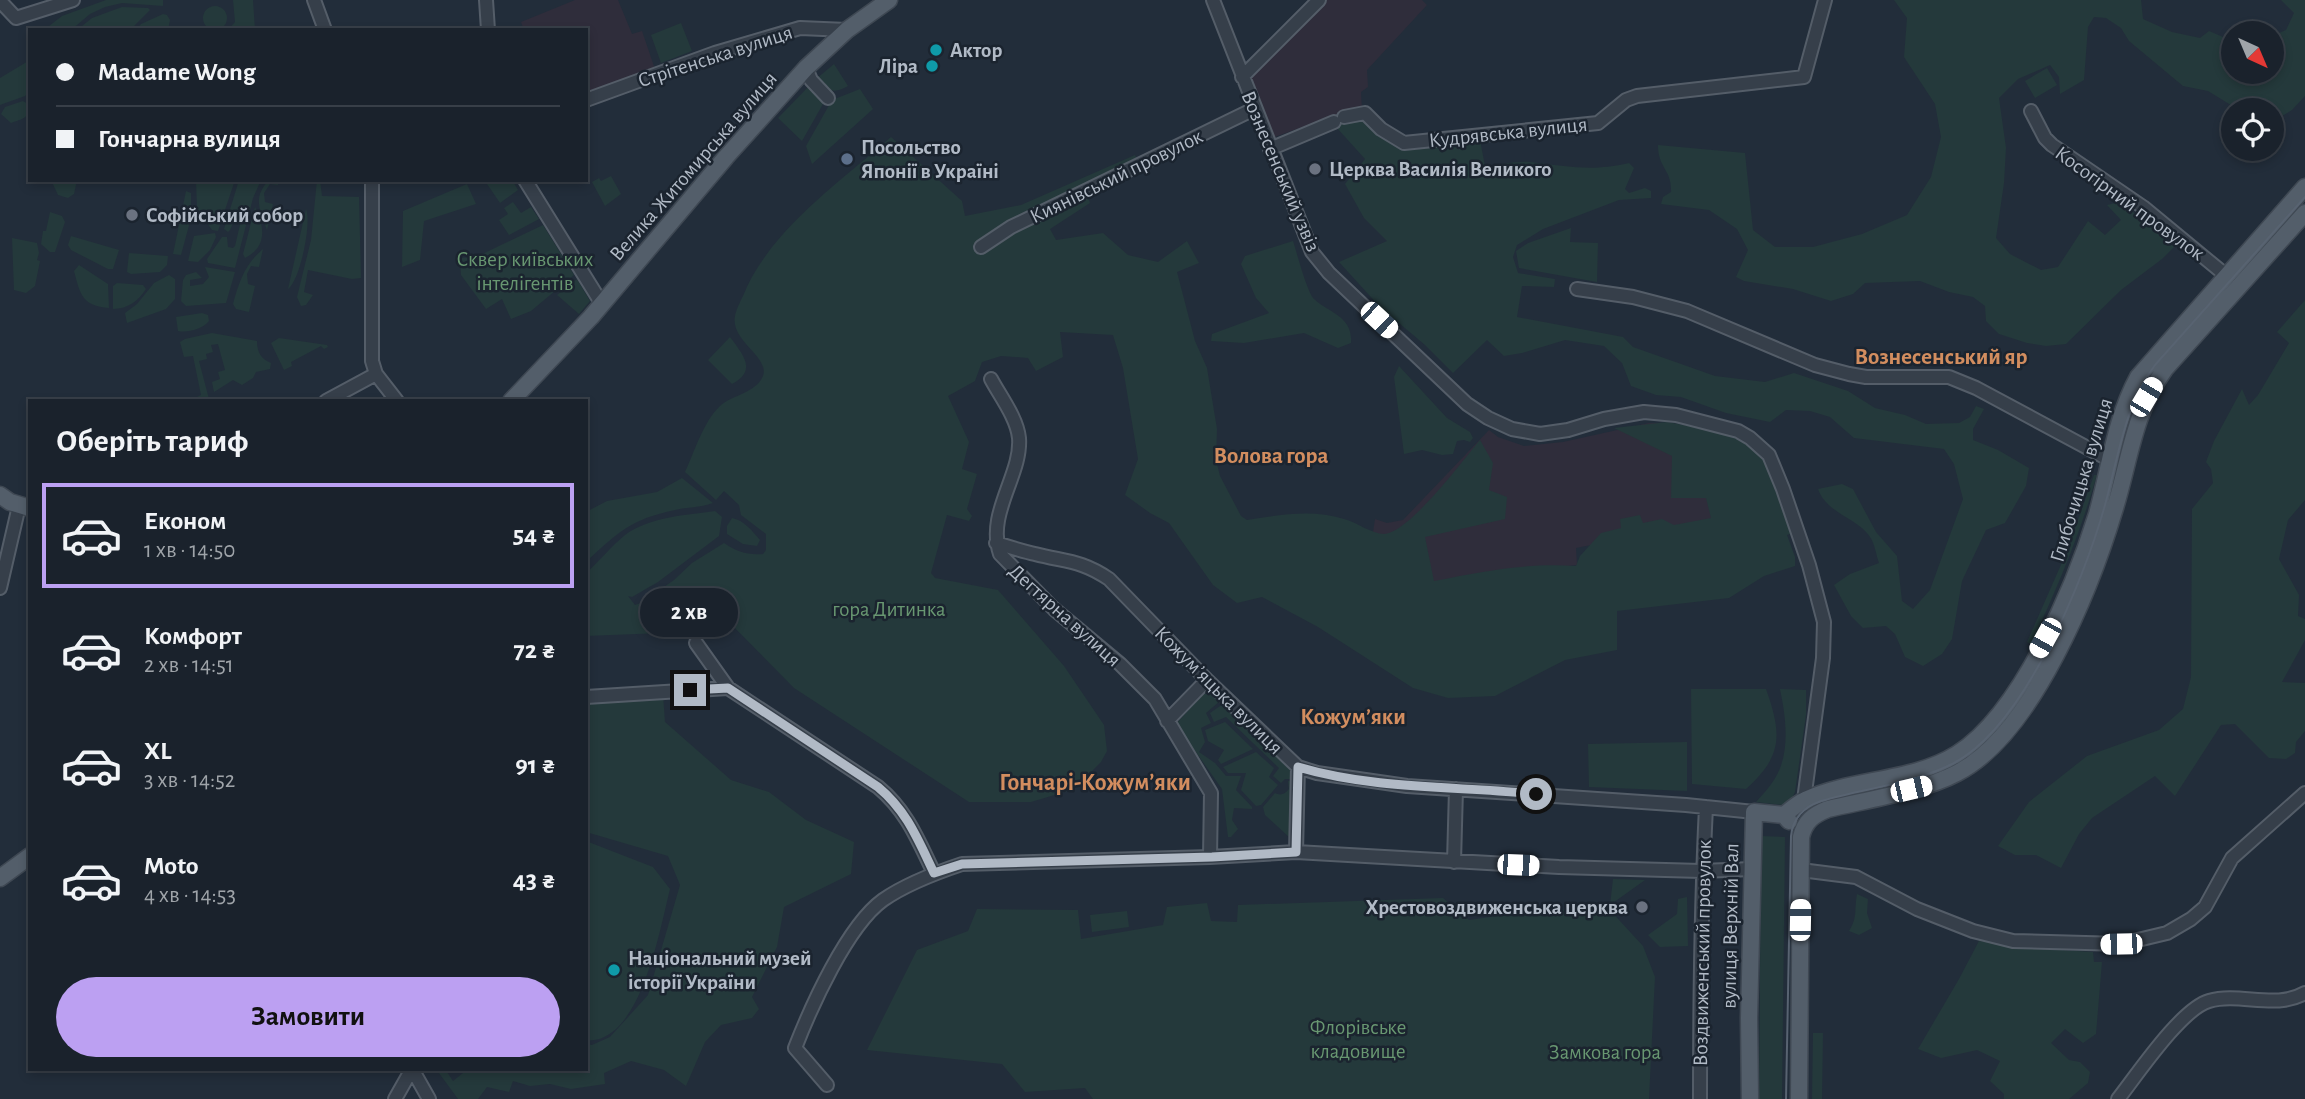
<!DOCTYPE html>
<html lang="uk">
<head>
<meta charset="utf-8">
<style>
	body { margin:0; font-family:"Alegreya Sans",sans-serif; background:#272f38; color:#f1f3f6; height:100vh; display:flex; flex-direction:column; font-size:26px; white-space:nowrap }
	* { box-sizing:border-box; margin:0 }
	p { font-size:23px; color:#9fa4a9 }
	.icon { flex:none; width:38px; height:38px; fill:none; stroke:currentColor; stroke-width:2; stroke-linecap:round; stroke-linejoin:round }
	.map { position:relative; flex:1; overflow:hidden }
	.panel { position:absolute; left:28px; top:399px; width:560px; height:672px; display:flex; flex-direction:column; background:#1a222c; border-radius:0px; box-shadow:0 4px 10px #0003,0 0 0 2px #383f48 }
	.panel>* { flex:none }
	.banner { position:absolute; left:28px; top:28px; width:560px; height:154px; border-radius:0px; box-shadow:0 4px 10px #0003,0 0 0 2px #383f48; display:grid; align-content:center; height:154px; padding:0 28px; background:#1a222c }
	.needle { width:46px; rotate:136deg }
	.tools { position:absolute; left:2221px; top:21px; display:grid; gap:14px }
	.tools a { display:grid; place-items:center; width:63px; height:63px; border-radius:50%; background:#1a222c; box-shadow:0 4px 10px #0003,0 0 0 2px #383f48; font-size:35px }
	.end { position:absolute; width:32px; height:32px; margin:-16px; border:9px solid #b1bac6; background:#111; box-shadow:0 0 0 4px #111 }
	.from { border-radius:50% }
	.bubble { position:absolute; height:49px; border-radius:24px; background:#1a222c; box-shadow:0 4px 10px #0003,0 0 0 2px #383f48; font-size:23px; font-weight:700; line-height:49px; text-align:center }
	.car { position:absolute; width:21px; height:42px; margin:-21px -10px; border-radius:9px; box-shadow:0 0 5px 2px #0007; background:linear-gradient(#fff 24%,#345 0 40%,#fff 0 76%,#345 0 86%,#fff 0) }
	.banner b { display:flex; align-items:center; gap:24px; height:66px; font-size:26px }
	.banner b+b { border-top:2px solid #383f48 }
	.banner i { width:18px; height:18px; background:#f1f3f6 }
	ul { padding:0; list-style:none }
	li { display:flex; align-items:center; gap:21px; height:105px; margin:0 14px 10px; padding:0 14px; border:4px solid transparent; border-radius:0px }
	li div { flex:1 }
	li b { display:block; font-size:26px }
	li em { font-style:normal; font-weight:700 }
	li.on { border-color:#bca0f2 }
	li>.icon { width:63px; height:63px; stroke-width:1.5 }
	h2 { padding:0 28px; font-size:32px; line-height:84px }
	.primary-button { display:flex; gap:14px; margin-top:auto; padding:14px 28px }
	.primary-button a { flex:1; height:80px; border-radius:42px; background:#bca0f2; color:#111; font-size:28px; font-weight:700; line-height:80px; text-align:center }
	.map>svg:first-child { display:block }
	.medical { fill:#2f2d3b }
	.green { fill:#24393b }
	.lines { fill:none; stroke-linecap:round; stroke-linejoin:round }
	.minor-casing { stroke:#545d68; stroke-width:16 }
	.major-casing { stroke:#3f4853; stroke-width:19 }
	.minor { stroke:#363f4a; stroke-width:12 }
	.major { stroke:#535e6a; stroke-width:16 }
	.tram { stroke:#586371; stroke-width:2 }
	.route { stroke:#b1bac6; stroke-width:9 }
	.culture-dot { fill:#0f9aa8; stroke:#1b242f; stroke-width:2.5 }
	.service-dot { fill:#5c6f8a; stroke:#1b242f; stroke-width:2.5 }
	.worship-dot { fill:#6b7280; stroke:#1b242f; stroke-width:2.5 }
	.labels { text-anchor:middle; stroke-width:5; stroke-linejoin:round; paint-order:stroke }
	.poi-label { font-size:21px; font-weight:bold; fill:#b1bac6; stroke:#1b242f; text-anchor:start }
	.street-label { font-size:21px; fill:#b1bac6; stroke:#1b242f }
	.park-label { font-size:21px; fill:#689771; stroke:#1b242f }
	.neighbourhood-label { font-size:23px; font-weight:bold; fill:#d28d5f; stroke:#1b242f }
	.quarter-label { font-size:24px; font-weight:bold; fill:#d28d5f; stroke:#1b242f }
</style>
</head>
<body>
<div class="map">
<svg width="2305" height="1099" viewBox="0 0 2305 1099">
	<rect width="100%" height="100%" fill="#222d3a"/>
	<path class="medical" d="M575 0H618L632 34 642 31 656 72 586 96V30H524L521 22Z
		M1325 0H1422L1427 5 1367 70 1368 87 1361 92 1362 110 1340 116 1338 114 1272 138 1249 81 1252 73Z
		M1649 423H1667L1734 516 1576 548 1577 565 1508 573 1409 601 1370 552 1375 519 1387 523 1403 520 1489 430 1498 437 1524 446 1563 442Z"/>
	<path class="green" d="M106 0H163V6L122 3 105 7 90 14 71 30H44L62 16Z
		M233 0H253L255 30H228L235 22Z
		M1894 0H2141L2143 19 2172 32 2200 38 2209 31 2223 37H2233V72H2272V36L2286 30 2294 13 2281 0H2305V96L2292 110 2274 121H2272V110H2239L2208 91 2183 86 2129 41 2121 28 2106 18 2094 17 2088 27 2084 80 2060 94 2059 77 2050 65 2018 79 1999 98 2006 148 2004 183 1996 238 2010 254 2041 270 2058 267 2088 221 2105 235 2121 220 2107 205 2119 202 2177 244 2162 259 2121 290 2066 344 2046 346 2027 343 1999 334 1986 321 1985 306 1973 297 1949 292 1920 281 1865 283 1853 294 1831 301 1793 289 1744 281 1736 277 1748 250 1737 229 1709 210 1661 204 1663 197 1671 192C1672 169 1658 169 1658 145L1745 153 1753 230 1775 247H1813L1862 234 1907 215 1931 177 1941 137 1935 104 1904 57 1907 18Z
		M203 18a12 12 0 1 1 24 0a12 12 0 1 1-24 0Z
		M122 7 148 8 150 10 130 30H77L92 18Z
		M163 14 167 15 170 20 168 30H136L141 24Z
		M681 23 692 51 661 63 651 35Z
		M30 60 29 92 25 96 0 105V78Z
		M834 64 848 86C833 95 827 90 816 79Z
		M2047 68 2057 85 2035 98 2025 81Z
		M811 84 823 99V104L802 141 778 118Z
		M860 89 873 109 812 164 806 146 832 100Z
		M23 101 30 105C30 118 22 119 11 123L1 114 5 107Z
		M1363 118 1389 141 1404 150 1480 140 1485 166C1500 165 1516 161 1530 162 1568 166 1590 172 1629 163L1634 168 1625 189 1629 193 1645 188 1651 191V198L1619 200 1543 229 1517 245 1513 257 1518 273 1555 279 1554 287 1522 286 1517 317 1623 337 1633 347 1715 376 1765 382 1794 373 1848 391 1875 408 1905 415 1926 424 1959 423 1970 417 1976 406 1984 409 1973 429V440L1998 450 2029 468 2026 486 2005 523 1986 530 1962 581 1952 639 1942 654 1923 666 1905 657 1895 634 1886 626 1863 628 1851 616 1834 585 1850 574 1879 563C1876 555 1875 544 1870 537 1859 519 1826 513 1818 489L1842 484 1853 489 1876 532 1897 556 1902 601 1913 609 1930 590 1963 499 1954 464 1944 449 1854 438 1830 417 1810 411 1786 410 1770 422 1726 413 1681 397 1656 395 1631 386 1622 363 1604 346 1565 340 1522 353 1504 356 1487 340 1453 373 1425 345 1380 307 1339 262 1387 241 1364 218 1345 184 1365 159 1337 128 1347 120Z
		M891 137 962 201 965 216 1021 205 1135 155 1137 160 1084 187 1090 203 1050 229 1056 240 1103 233 1128 255 1158 262 1187 241 1199 263 1177 272 1195 341 1207 368 1217 429 1216 460 1220 476 1241 516 1247 520C1280 515 1312 509 1344 519 1356 522 1372 534 1384 534 1409 533 1463 460 1480 440L1493 463 1489 490 1507 497 1505 519 1425 537 1434 581C1485 571 1524 563 1576 566L1580 556 1601 533 1621 528 1620 519 1640 515 1643 523 1662 519 1674 525 1711 518 1706 498H1671L1672 456 1614 428 1667 422 1711 430 1745 440 1766 459 1793 533 1787 535 1795 557V566L1764 576 1729 598 1617 611V650L1565 660 1495 696 1448 698 1413 688 1318 627 1262 597 1237 603 1213 585 1169 523 1150 513 1125 495 1138 459 1123 368 1113 335 1060 332 1063 357 1036 371 1028 358 1001 356 982 362 975 381 948 396 969 442 962 469 977 474 967 509 972 516 969 521 947 515 931 573 935 578 998 590 1064 666 1104 725 1107 751 1101 762 1081 782 1068 791 1031 802H969L794 688 726 619 662 633 586 636V573C599 562 610 547 625 535 649 517 687 515 715 511L722 517 719 536 658 582 632 597 628 596 635 605 641 603 674 580 692 563 724 543C737 552 747 555 763 554L766 550V534L741 515 739 505 724 491 716 500 685 472C695 451 703 422 720 406 732 395 756 393 763 376 770 357 730 341 735 316 736 310 740 302 743 296 768 232 840 182 891 137Z
		M611 176 621 194 605 206 592 182 599 178 601 181Z
		M51 180H77L74 194 68 198 58 195Z
		M196 180H235L218 231 212 230 197 209Z
		M239 180H261L253 198 235 268 208 263 207 259 222 237H227L228 247 233 248 235 246 242 216 237 214 230 230 228 232 224 229Z
		M269 180H279L278 185 270 184 264 193 265 202 273 204 267 230C260 210 252 198 269 180Z
		M317 180H320L322 196 359 197 361 278 352 279 308 270 304 292 313 295 306 305 301 306 297 297 311 240Z
		M512 180 518 190 500 203 485 181Z
		M467 184 476 204 424 221 420 260 402 267 403 211Z
		M186 191 191 193V218L181 255 173 254Z
		M513 202 521 213 531 207 539 219 509 235 499 220 508 214 504 208Z
		M255 207C265 227 267 247 245 258L243 254Z
		M306 209C312 222 300 281 288 289Z
		M50 212 62 216 65 222 55 252H50L41 244 43 231H46Z
		M543 225 574 275 531 311 511 319 502 299 486 309 461 275 460 258 476 257Z
		M1571 228 1570 242 1598 243 1597 282 1519 268 1516 251 1528 243Z
		M215 233 216 237 210 250 198 262 188 261 194 236Z
		M71 236 119 250 113 269H108L71 250 68 245Z
		M12 238 37 243 39 253 37 260 40 261 35 286 26 293 14 290Z
		M1293 241C1297 253 1307 292 1314 299 1329 313 1353 316 1351 343L1338 348 1304 333 1244 343 1211 341 1212 334 1269 313 1256 298 1241 264 1245 256Z
		M263 249 259 267 251 266 247 274 248 284 255 286 249 312 236 309 233 304C239 282 245 264 263 249Z
		M129 253 168 256 167 265 160 272 131 274 127 272Z
		M79 265 108 284 109 308C82 306 80 294 74 271Z
		M205 267 235 272 226 303 186 306 181 301 183 280 186 275 196 272 202 278 190 280V286L203 284 209 277Z
		M169 275 175 279V299L166 309 127 323 125 313 137 304 154 283Z
		M577 279 590 301 579 314 557 295Z
		M117 283 143 285 146 289C139 300 128 309 113 309V286Z
		M2305 300V500L2288 520 2279 559 2299 595 2298 616 2305 619V640L2282 682 2305 683V731L2296 742 2295 753 2286 759 2269 758 2235 724 2221 725 2175 796 2155 776 2092 818 2079 834 2061 868 2036 855H2015L1998 846 2029 802 2087 756 2159 730 2183 709 2191 677 2192 509 2213 483 2211 469 2206 462 2214 441 2242 389 2249 405 2258 395 2289 343 2277 332Z
		M202 313 208 315 209 321C203 329 187 333 178 331L176 317Z
		M212 333 257 341C257 352 261 359 271 363L270 369 256 372 253 378 242 385 233 380 214 392 212 382 220 379 218 372 225 370 218 344 211 345 213 352 206 354 207 359 199 361 209 399V401H195V398L201 395 193 356 184 357 180 342 185 339Z
		M730 337C744 356 757 370 732 384L708 360Z
		M279 338 327 345 328 347 324 349 321 346 291 362 292 366 284 370 271 343Z
		M1399 366 1447 418 1470 432 1473 438 1470 442 1464 440 1457 441 1453 454 1442 455 1422 450 1404 454 1394 377Z
		M2094 475H2097C2080 534 2057 589 2031 644L2027 642 2067 551Z
		M682 478 713 503C700 508 687 507 675 510 631 519 617 533 586 562V512L607 501 657 492Z
		M732 518C744 520 752 531 760 540L757 546 743 544 727 534V526Z
		M1691 689H1766C1782 734 1783 756 1746 789L1692 784Z
		M1780 689 1806 690V715L1795 792 1792 798 1783 805 1756 802C1762 795 1769 788 1774 780 1791 754 1786 718 1780 689Z
		M663 694 665 722 731 780 769 792 806 820 854 842 851 874 784 907 777 947 752 997 759 1009 752 1018 721 1025 705 1042 686 1086 664 1070 631 1061 604 1073 605 1084 571 1089 550 1084 530 1086 513 1081 509 1092 487 1087 478 1099H458L436 1069H445L453 1081 468 1069H586V1044L592 1045 610 1037 648 995 680 885 668 856 586 832V699Z
		M1203 694H1213L1220 701 1206 713 1211 723 1201 728 1205 742 1199 752 1215 763 1226 776H1241L1236 790 1252 807V809L1234 808 1232 820 1238 829 1231 837H1228L1222 789 1176 724Z
		M1223 704 1290 768V779H1285L1281 783 1273 776 1279 768 1226 717 1214 722 1210 713Z
		M1225 722 1253 749 1221 764 1218 760 1224 750 1208 741 1205 730Z
		M1687 742V791L1589 787 1588 744Z
		M1256 752 1274 768 1269 777 1278 785 1261 805 1256 806 1241 790 1246 773H1228L1223 767Z
		M1288 781H1291L1290 838 1265 815 1263 807 1275 793C1281 796 1285 794 1289 789Z
		M1761 836 1785 837 1782 1099H1759Z
		M586 841 653 867 670 889C660 929 644 1021 602 1038 598 1040 591 1040 586 1041Z
		M1613 879 1645 880 1610 905Z
		M1857 894 1868 899 1867 913 1872 928 1859 935 1849 931C1858 917 1854 910 1857 894Z
		M1687 897 1688 946 1660 947 1648 935 1677 914 1678 899Z
		M1443 898 1469 920 1531 911 1608 908 1643 946 1655 977 1649 1099H1093L1085 1088 1025 1092 1002 1064 867 1050 917 950 968 931 977 909 1078 910 1081 939 1163 925 1167 907 1207 903 1211 921 1237 922 1238 905Z
		M1127 911 1129 927 1092 932 1090 915Z
		M1979 941 2046 949 2093 952 2094 962H2102L2096 1034 2083 1043 2065 1029 2051 1043 2069 1060 2080 1062 2090 1072 2088 1083 2069 1099H2004V1094L1990 1081 2000 1061 1977 1050 1941 1058 1918 1049 1959 979Z
		M1813 1033H1823L1822 1099H1812Z"/>
	<g class="lines">
		<g class="minor-casing">
			<path id="minor" d="M314 0 325 30
				M486 0 488 30
				M1213 0 1312 252 1329 273 1467 404 1488 418 1512 429 1540 434 1568 430 1604 419 1644 412 1676 415 1738 431 1750 438 1769 455 1783 489 1809 565 1824 622 1823 658 1804 800
				M0 1 16 18 73 0
				M806 68 811 80 828 98
				M1242 77 1319 0
				M586 100 715 53 800 28 847 30
				M2031 111 2045 138 2052 145 2143 207 2234 282
				M1344 117 1365 113 1381 129 1404 143 1598 123 1626 100 1637 96 1804 77 1825 0
				M1270 149 1334 122
				M372 180V361L376 374 397 401
				M525 180 602 304
				M981 247 1011 227 1254 109
				M1577 289 1633 297 1687 311 1815 365 1849 374 1866 377H1949L1976 388 2110 460
				M991 379C1000 396 1017 418 1019 438 1022 475 986 513 1000 554L1054 609 1120 664 1155 699 1211 793 1210 857
				M326 401 376 374
				M996 543C1009 547 1022 551 1035 554 1066 562 1081 560 1109 579L1207 680 1298 767 1317 773 1407 786 1686 805 1754 812
				M0 588 19 506
				M696 643 728 688
				M586 697 728 688 878 787C907 811 918 840 934 873
				M1167 721 1207 680
				M1296 852 1298 767
				M1454 862 1456 789
				M1801 870 1856 877 1917 909 1973 931 2013 941 2121 944 2167 933 2191 919 2205 907 2232 858 2305 793
				M412 1069 429 1099
				M827 1085 795 1048C811 1007 847 926 883 900 906 884 935 873 962 864L1210 857 1296 852 1559 867 1701 871 1752 869
				M395 1099 412 1069
				M1700 1099C1700 1001 1701 905 1706 807
				M2118 1099C2137 1075 2181 1009 2209 1001 2240 992 2276 1010 2305 993"/>
		</g>
		<g class="major-casing">
			<path id="major" d="M511 401 591 317 726 157 806 68 847 30 889 0
				M0 495 10 502 30 508
				M1784 815C1790 810 1798 803 1805 800 1853 778 1912 782 1957 754 2022 713 2075 585 2097 514 2110 468 2115 419 2138 377L2305 187
				M0 878 30 856
				M1750 1099 1749 1018 1754 812 1784 815 1789 821
				M1799 1099 1801 837C1805 821 1813 815 1828 809 1866 800 1923 791 1957 773 2033 734 2091 588 2115 508 2130 459 2134 411 2165 369L2305 213"/>
		</g>
		<use href="#minor" class="minor"/>
		<use href="#major" class="major"/>
		<path class="tram" d="M1786 1099 1791 836C1793 817 1804 807 1821 801 1864 788 1914 784 1954 763 2025 725 2084 580 2105 505 2118 458 2125 404 2155 365L2305 197"/>
	</g>
	<g class="lines">
		<path class="route" d="M690 690 728 688 878 787C907 811 918 840 934 873L962 864 1212 857 1296 852 1298 767C1376 790 1457 786 1536 794"/>
	</g>
	<g class="culture-dot">
		<circle cx="936" cy="50" r="7"/>
		<circle cx="932" cy="66" r="7"/>
		<circle cx="614" cy="970" r="7"/>
	</g>
	<circle class="service-dot" cx="847" cy="159" r="7"/>
	<g class="worship-dot">
		<circle cx="1315" cy="169" r="7"/>
		<circle cx="132" cy="215" r="7"/>
		<circle cx="1642" cy="907" r="7"/>
	</g>
	<g class="labels">
		<g class="poi-label">
			<text x="950" y="57">Актор</text>
			<text x="918" y="73" text-anchor="end">Ліра</text>
			<text x="861" y="154">Посольство<tspan x="861" dy="24">Японії в Україні</tspan></text>
			<text x="1329" y="176">Церква Василія Великого</text>
			<text x="146" y="222">Софійський собор</text>
			<text x="1628" y="914" text-anchor="end">Хрестовоздвиженська церква</text>
			<text x="628" y="965">Національний музей<tspan x="628" dy="24">історії України</tspan></text>
		</g>
		<g class="street-label">
			<text transform="translate(715 56) rotate(-18)" y="7">Стрітенська вулиця</text>
			<text transform="translate(1508 132) rotate(-6)" y="7">Кудрявська вулиця</text>
			<text transform="translate(693 166) rotate(-49)" y="7">Велика Житомирська вулиця</text>
			<text transform="translate(1281 171) rotate(67)" y="7">Вознесенський узвіз</text>
			<text transform="translate(1116 176) rotate(-26)" y="7">Киянівський провулок</text>
			<text transform="translate(2130 203) rotate(36)" y="7">Косогірний провулок</text>
			<text transform="translate(2081 480) rotate(-73)" y="7">Глибочицька вулиця</text>
			<text transform="translate(1065 615) rotate(42)" y="7">Дегтярна вулиця</text>
			<text transform="translate(1219 690) rotate(45)" y="7">Кожумʼяцька вулиця</text>
			<text transform="translate(1730 926) rotate(-89)" y="7">вулиця Верхній Вал</text>
			<text transform="translate(1702 953) rotate(-89)" y="7">Воздвиженський провулок</text>
		</g>
		<g class="park-label">
			<text x="525" y="266">Сквер київських<tspan x="525" dy="24">інтелігентів</tspan></text>
			<text x="889" y="616">гора Дитинка</text>
			<text x="1358" y="1034">Флорівське<tspan x="1358" dy="24">кладовище</tspan></text>
			<text x="1605" y="1059">Замкова гора</text>
		</g>
		<g class="neighbourhood-label">
			<text x="1941" y="364">Вознесенський яр</text>
			<text x="1271" y="463">Волова гора</text>
			<text x="1353" y="724">Кожумʼяки</text>
		</g>
		<g class="quarter-label">
			<text x="1095" y="790">Гончарі-Кожумʼяки</text>
		</g>
	</g>
</svg>
<div class="tools">
<a><svg class="needle" viewBox="-14 -14 28 28"><path d="M0-13l5 13h-10z" fill="#e53935"/><path d="M0 13l5-13h-10z" fill="#9fa4a9"/></svg></a>
<a><svg class="icon" aria-label="locate" viewBox="0 0 24 24"><circle cx="12" cy="12" r="6"/><path d="M12 2v4M12 18v4M2 12h4M18 12h4"/></svg></a>
</div>
<i class="end from" style="left:1536px;top:794px"></i>
<i class="end" style="left:690px;top:690px"></i>
<div class="bubble" style="left:640px;top:588px;width:98px">2 хв</div>
<i class="car" style="left:1379px;top:320px;rotate:133deg"></i>
<i class="car" style="left:2146px;top:397px;rotate:31deg"></i>
<i class="car" style="left:2045px;top:638px;rotate:209deg"></i>
<i class="car" style="left:1911px;top:789px;rotate:77deg"></i>
<i class="car" style="left:1518px;top:865px;rotate:92deg"></i>
<i class="car" style="left:1800px;top:920px;rotate:1deg"></i>
<i class="car" style="left:2121px;top:944px;rotate:269deg"></i>
<div class="banner">
<b><i class="from"></i>Madame Wong</b>
<b><i></i>Гончарна вулиця</b>
</div>
<section class="panel">
<h2>Оберіть тариф</h2>
<ul>
<li class="on"><svg class="icon" aria-label="car" viewBox="0 0 24 24"><path d="M5 17H2v-5l4-1 3-4h7l3 4 3 1v5h-3M9 17h6M6 11h13"/><circle cx="7" cy="17" r="2"/><circle cx="17" cy="17" r="2"/></svg><div><b>Економ</b><p>1 хв · 14:50</p></div><em>54 ₴</em></li>
<li><svg class="icon" aria-label="car" viewBox="0 0 24 24"><path d="M5 17H2v-5l4-1 3-4h7l3 4 3 1v5h-3M9 17h6M6 11h13"/><circle cx="7" cy="17" r="2"/><circle cx="17" cy="17" r="2"/></svg><div><b>Комфорт</b><p>2 хв · 14:51</p></div><em>72 ₴</em></li>
<li><svg class="icon" aria-label="car" viewBox="0 0 24 24"><path d="M5 17H2v-5l4-1 3-4h7l3 4 3 1v5h-3M9 17h6M6 11h13"/><circle cx="7" cy="17" r="2"/><circle cx="17" cy="17" r="2"/></svg><div><b>XL</b><p>3 хв · 14:52</p></div><em>91 ₴</em></li>
<li><svg class="icon" aria-label="car" viewBox="0 0 24 24"><path d="M5 17H2v-5l4-1 3-4h7l3 4 3 1v5h-3M9 17h6M6 11h13"/><circle cx="7" cy="17" r="2"/><circle cx="17" cy="17" r="2"/></svg><div><b>Moto</b><p>4 хв · 14:53</p></div><em>43 ₴</em></li>
</ul>
<div class="primary-button"><a>Замовити</a></div>
</section>
</div>
</body>
</html>
